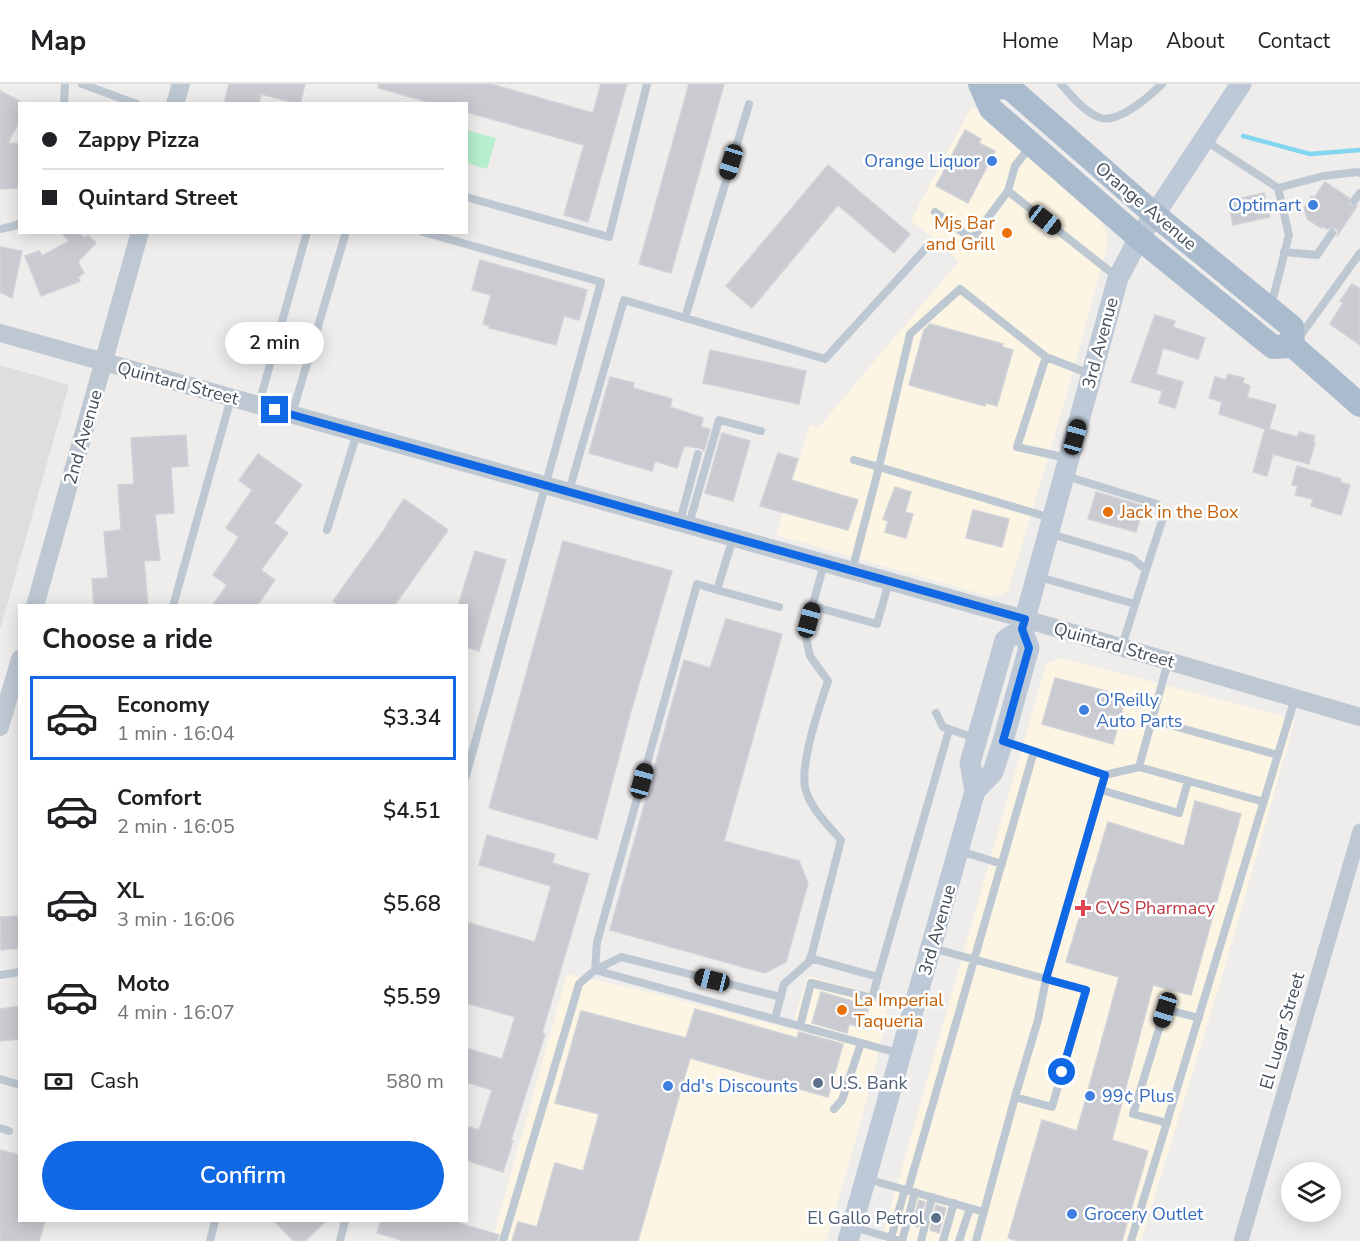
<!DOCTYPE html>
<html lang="en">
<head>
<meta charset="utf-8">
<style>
	body { margin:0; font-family:"Nunito Sans",sans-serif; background:#f6f6f6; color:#202124; height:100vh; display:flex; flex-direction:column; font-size:22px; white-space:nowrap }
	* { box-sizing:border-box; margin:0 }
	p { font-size:20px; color:#757577 }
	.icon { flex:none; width:33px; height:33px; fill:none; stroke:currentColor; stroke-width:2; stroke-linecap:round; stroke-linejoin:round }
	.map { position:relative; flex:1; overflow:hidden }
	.details { position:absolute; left:18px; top:520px; width:450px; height:618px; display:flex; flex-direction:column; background:#fff; border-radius:0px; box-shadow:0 3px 15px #0003 }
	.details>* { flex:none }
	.top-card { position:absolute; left:18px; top:18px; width:450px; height:132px; border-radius:0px; box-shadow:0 3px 15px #0003; display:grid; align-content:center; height:132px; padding:0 24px; background:#fff }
	.buttons { position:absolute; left:1281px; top:1078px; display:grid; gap:12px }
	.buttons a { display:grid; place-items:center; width:60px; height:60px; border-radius:50%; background:#fff; box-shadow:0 3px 15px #0003; font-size:30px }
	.end { position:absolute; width:27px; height:27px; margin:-14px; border:8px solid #1168e4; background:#fff; box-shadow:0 0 0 3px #fff }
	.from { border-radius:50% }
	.bubble { position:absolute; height:42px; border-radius:21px; background:#fff; box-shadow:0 3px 15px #0003; font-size:20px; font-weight:600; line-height:42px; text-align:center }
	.car { position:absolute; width:18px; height:36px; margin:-18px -9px; border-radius:8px; box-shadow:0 0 4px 2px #0007; background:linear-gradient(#222 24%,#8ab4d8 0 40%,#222 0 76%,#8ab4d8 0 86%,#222 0) }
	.top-card b { display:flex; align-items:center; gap:21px; height:57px; font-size:22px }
	.top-card b+b { border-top:2px solid #e0e0e0 }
	.top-card i { width:15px; height:15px; background:#202124 }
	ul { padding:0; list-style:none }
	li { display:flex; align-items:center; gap:18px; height:84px; margin:0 12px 9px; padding:0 12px; border:3px solid transparent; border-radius:0px }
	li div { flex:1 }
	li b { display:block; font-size:22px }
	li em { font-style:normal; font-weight:600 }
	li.selected { border-color:#1168e4 }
	li>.icon { width:54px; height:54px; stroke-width:1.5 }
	h2 { padding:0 24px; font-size:27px; line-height:72px }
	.pay { display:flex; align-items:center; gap:15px; height:66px; padding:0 24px; font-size:22px }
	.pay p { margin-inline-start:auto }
	.cta { display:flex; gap:12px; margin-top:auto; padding:12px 24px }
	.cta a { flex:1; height:69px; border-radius:36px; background:#1168e4; color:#fff; font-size:24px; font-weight:600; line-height:69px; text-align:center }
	header { display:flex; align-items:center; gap:36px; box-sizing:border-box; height:84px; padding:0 30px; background:#fff; border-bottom:2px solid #e0e0e0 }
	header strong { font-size:28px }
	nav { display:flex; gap:33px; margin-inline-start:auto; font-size:21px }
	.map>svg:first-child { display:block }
	.commercial { fill:#fcf5e3 }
	.education { fill:#e0ddde }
	.green { fill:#b7f0ce }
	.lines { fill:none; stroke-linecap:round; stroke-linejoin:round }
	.stream { stroke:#82d6ef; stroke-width:4.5 }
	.building { fill:#c9cbd1; stroke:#d0d2d8; stroke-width:1.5 }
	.service { stroke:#bec8d3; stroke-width:8 }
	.minor { stroke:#bec8d3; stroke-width:15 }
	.tertiary { stroke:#bec8d3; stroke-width:18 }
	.secondary { stroke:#bdc9d7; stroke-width:21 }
	.primary { stroke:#aabbcd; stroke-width:24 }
	.route { stroke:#1168e4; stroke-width:8 }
	.shop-dot { fill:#3f7fe0; stroke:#fff; stroke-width:2 }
	.food-dot { fill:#e8710a; stroke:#fff; stroke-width:2 }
	.health-dot { fill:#e0444e; stroke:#fff; stroke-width:2 }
	.service-dot { fill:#5c6f8a; stroke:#fff; stroke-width:2 }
	.labels { text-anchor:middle; stroke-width:5; stroke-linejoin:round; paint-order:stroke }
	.shop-label { font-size:18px; fill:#366cbe; stroke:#fff; text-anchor:start }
	.street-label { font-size:18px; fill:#444f5a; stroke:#fff }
	.food-label { font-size:18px; fill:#c56008; stroke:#fff; text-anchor:start }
	.health-label { font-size:18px; fill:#be3a42; stroke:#fff; text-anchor:start }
	.service-label { font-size:18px; fill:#4e5e75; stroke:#fff; text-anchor:start }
</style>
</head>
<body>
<header>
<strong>Map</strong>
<nav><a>Home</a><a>Map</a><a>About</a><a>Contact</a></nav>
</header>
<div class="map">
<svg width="1360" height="1157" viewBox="0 0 1360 1157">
	<rect width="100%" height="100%" fill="#efecec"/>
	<path class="commercial" d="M972 22 1098 135 1106 147 1108 158 1067 310 1008 507 1000 511 988 512 776 451 810 341 819 343 959 177 911 136Z
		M1061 574 1295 635 1225 883 1141 1157H881L1046 580Z
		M567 890 641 906 791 945 808 892 890 914 879 968 860 1041 826 1157H492Z"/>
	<path class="education" d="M0 281 69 301 0 546Z"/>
	<path class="green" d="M466 46 496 54 487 85 467 79Z"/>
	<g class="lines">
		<path class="stream" d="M1243 52 1310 70 1360 66"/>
	</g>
	<path class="building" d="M229 0H305L300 20 261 10 259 20H224Z
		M379 0H490L593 29 601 0H627L588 138 564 131 584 61 466 28V20H435L378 4Z
		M689 0H724L671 189 639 180Z
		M0 7 20 17V36L8 59 20 60V104L0 105Z
		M965 46 981 55 979 59 995 67 968 119 936 102Z
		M828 81 910 150 894 169 838 121 752 224 726 202Z
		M1325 98 1349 114 1350 121 1357 122 1337 152 1338 147 1335 144 1327 145 1322 142 1321 144 1307 135 1304 124 1312 112 1314 114Z
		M1264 109 1270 133 1233 141 1228 117Z
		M61 148H79L84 154 88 151 96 159 78 178 84 189 78 193 80 197 41 212 25 172 39 167 42 172 69 157Z
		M0 163 22 167 12 214 0 208Z
		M480 176 587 206 579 236 564 232 556 261 489 244 490 242 483 240 491 211 472 206Z
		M1352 200 1360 205V261L1330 240 1343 219 1340 217Z
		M1155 231 1175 237 1173 243 1205 254 1198 275 1163 264 1156 290 1183 298 1175 324 1159 319 1162 307 1131 298Z
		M930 240 1003 260 1002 263 1013 266 997 322 986 319 985 322 909 301 924 246Z
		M710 266 806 287 799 320 703 299Z
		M1228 290 1244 294 1243 299 1250 302 1247 313 1276 321 1269 345 1297 353 1299 348 1315 352 1313 357 1315 358 1309 380 1273 370 1267 392 1253 388 1265 345 1219 330 1222 318 1209 314 1215 293 1226 296Z
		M610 293 634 299 633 304 672 315 670 323 703 334 701 343 710 345 704 367 700 364 684 362 677 384 655 377 652 387 589 369Z
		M722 349 750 357 733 417 705 409Z
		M186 351 188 382 171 383 174 429 155 430 160 476 144 477 148 522H94L92 495 108 494 104 448 121 446 118 401 134 400 131 354Z
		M778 369 798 375 791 396 858 416 848 446 760 422Z
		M258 370 302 401 274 439 288 449 261 486 275 496 257 522H212L227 501 213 491 239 453 226 444 252 406 239 396Z
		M1297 382 1341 395 1340 398 1350 401 1341 431 1311 422 1313 415 1295 411 1298 402 1292 401Z
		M895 403 911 408 905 428 913 430 906 454 885 448 888 437 883 435Z
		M1096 408 1144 422 1136 448 1088 435Z
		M404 415 448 446 394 522H340L333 517 387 442H386Z
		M973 426 1009 435 1002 463 966 454Z
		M563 457 672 487 631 627 597 755 489 724Z
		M475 467 506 476 479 567 466 563V522H458Z
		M726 535 782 550 724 757 799 777 808 799 786 878 765 889 610 846 684 576 710 584Z
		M1055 594 1126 612 1113 660 1042 640Z
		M1195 717 1241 730 1191 911 1153 901 1112 1056 1148 1067 1122 1157H1018L1008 1154 1042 1036 1077 1047 1119 893 1066 878 1108 738 1184 762Z
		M487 751 555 770 552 779 589 790 542 949 545 950 511 1056 513 1057 503 1088 466 1076V1042L479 1046 492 1006 466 998V964L502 975 515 933 466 919V838L535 858 551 802 479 781Z
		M20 832V864L1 866 0 833Z
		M821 908 869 922 863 944 849 940 847 949 812 939Z
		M20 922V955L0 957V925Z
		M695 925 797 954 799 948 843 960 828 1013 690 974 638 1157H512L518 1138 537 1143 555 1079 583 1087 599 1030 555 1019 581 927 686 954Z
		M0 1066 20 1071V1137H45L39 1157H0Z
		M919 1116 925 1118 918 1143 912 1141Z
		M936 1121 946 1124 939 1149 930 1146Z
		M274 1137H326L305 1157H294Z
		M381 1137H452L499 1151 497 1157H404L377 1149Z"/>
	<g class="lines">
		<path class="service" d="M82 0 137 20
			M1061 0C1072 12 1085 29 1101 34 1119 39 1150 12 1162 0
			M64 20 65 0
			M1206 57 1278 104 1289 151 1271 222
			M1278 104 1323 92 1358 88 1360 89
			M1008 107 1015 82 1029 64
			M466 113 609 153 647 0
			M1354 117 1360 109
			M935 128 972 155 1008 107 1117 193
			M0 145 14 142 20 139
			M423 148 601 198 466 692
			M1284 168 1317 171 1332 149
			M685 234 749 20
			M1298 255 1360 169
			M1046 273 1017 363 1067 374
			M259 320 307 148
			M292 330 346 148
			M854 376 879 383 910 250 960 205 1046 273 1090 290
			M1066 392 1157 420 1164 431 1146 486
			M569 407 624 216 825 275 927 163
			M680 437 698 370
			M689 440 719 336 761 347
			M327 446 357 349
			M1051 450 1132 474 1146 486 1122 562
			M733 454 717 506 779 523
			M852 487 879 383 1051 434
			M1039 493 1135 520
			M173 522 231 314
			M812 522 877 540 889 498
			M1168 578 1139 683 1264 718
			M936 629 943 643 975 654
			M1152 636 1278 671
			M1006 658 1105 691 1139 683
			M1101 706 1179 729 1188 697
			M960 767 1002 780
			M932 864 1046 895 1038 936 1015 1013
			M810 874 878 893 949 646
			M595 886 597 858 697 500 717 506
			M595 886 621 873 781 913
			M0 891 20 888
			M775 935 784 900 810 877 841 756C828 741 812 726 806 707 798 684 820 621 828 597L810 572 805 549 824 480
			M800 942 811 899 872 914 878 893
			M0 995 20 1001
			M834 1025 842 1016 861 959
			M1167 1039 1133 1030 1165 925 1199 934
			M0 1044 9 1047
			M867 1095 984 1128
			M908 1106 1034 667
			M853 1143 902 1157
			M891 1154 905 1105
			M210 1157 215 1137
			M340 1157 345 1137
			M503 1157 579 900 595 886 898 969
			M902 1157 915 1108
			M921 1157 932 1113
			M943 1157 954 1119
			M959 1157 970 1124
			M976 1157 1015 1013 1052 1023 1086 906 1046 895 1105 691
			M1131 1157 1295 614"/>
		<path class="minor" d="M1241 1157 1360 747"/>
		<path class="tertiary" d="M175 20 181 0
			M0 249 1025 535 1360 633
			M35 522 140 148
			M0 643 20 575"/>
		<path class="secondary" d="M975 707 993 688 1003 657 1029 564 1022 545
			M848 1157 975 707 970 679 1005 556 1022 545 1025 535 1118 194 1139 154 1241 0"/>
		<path class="primary" d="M980 0 991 25 1139 154 1273 263 1293 262 1360 321
			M982 2 1010 4 1155 131 1292 243 1293 262"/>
	</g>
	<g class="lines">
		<path class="route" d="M275 326 1025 535 1022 545 1029 564 1003 657 1105 691 1046 895 1086 906 1062 988"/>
	</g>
	<g class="shop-dot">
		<circle cx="992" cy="77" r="6"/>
		<circle cx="1313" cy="121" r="6"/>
		<circle cx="1084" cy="626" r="6"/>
		<circle cx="668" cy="1002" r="6"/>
		<circle cx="1090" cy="1012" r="6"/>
		<circle cx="1072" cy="1130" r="6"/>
	</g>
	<g class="food-dot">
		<circle cx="1007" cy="149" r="6"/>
		<circle cx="1108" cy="428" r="6"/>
		<circle cx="842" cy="926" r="6"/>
	</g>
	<path class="health-dot" d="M1080 815h6v6h6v6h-6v6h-6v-6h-6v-6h6z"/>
	<g class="service-dot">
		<circle cx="818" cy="999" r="6"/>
		<circle cx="936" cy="1134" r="6"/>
	</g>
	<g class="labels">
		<g class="shop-label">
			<text x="980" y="83" text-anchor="end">Orange Liquor</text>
			<text x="1301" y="127" text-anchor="end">Optimart</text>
			<text x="1096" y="622">O'Reilly<tspan x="1096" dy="21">Auto Parts</tspan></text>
			<text x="680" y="1008">dd's Discounts</text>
			<text x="1102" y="1018">99¢ Plus</text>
			<text x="1084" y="1136">Grocery Outlet</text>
		</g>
		<g class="street-label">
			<text transform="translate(1146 122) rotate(40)" y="6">Orange Avenue</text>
			<text transform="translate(1100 259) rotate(-75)" y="6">3rd Avenue</text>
			<text transform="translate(178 299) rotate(15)" y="6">Quintard Street</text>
			<text transform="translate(83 353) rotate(-74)" y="6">2nd Avenue</text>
			<text transform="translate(1114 561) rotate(16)" y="6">Quintard Street</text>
			<text transform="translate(937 846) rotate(-74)" y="6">3rd Avenue</text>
			<text transform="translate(1282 947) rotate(-74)" y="6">El Lugar Street</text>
		</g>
		<g class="food-label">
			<text x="995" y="145" text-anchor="end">Mjs Bar<tspan x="995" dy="21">and Grill</tspan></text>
			<text x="1120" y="434">Jack in the Box</text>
			<text x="854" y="922">La Imperial<tspan x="854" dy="21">Taqueria</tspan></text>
		</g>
		<g class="health-label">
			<text x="1095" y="830">CVS Pharmacy</text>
		</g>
		<g class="service-label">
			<text x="830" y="1005">U.S. Bank</text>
			<text x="924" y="1140" text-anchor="end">El Gallo Petrol</text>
		</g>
	</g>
</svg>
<div class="buttons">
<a><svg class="icon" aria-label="layers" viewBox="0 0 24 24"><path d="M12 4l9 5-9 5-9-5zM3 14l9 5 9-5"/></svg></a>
</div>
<i class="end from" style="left:1062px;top:988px"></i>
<i class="end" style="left:275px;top:326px"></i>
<div class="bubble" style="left:225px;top:238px;width:99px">2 min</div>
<i class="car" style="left:731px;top:78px;rotate:197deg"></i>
<i class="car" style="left:1045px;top:136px;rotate:128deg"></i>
<i class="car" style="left:1075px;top:353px;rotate:15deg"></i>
<i class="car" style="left:809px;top:536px;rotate:15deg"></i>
<i class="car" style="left:642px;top:697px;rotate:15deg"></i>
<i class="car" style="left:712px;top:896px;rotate:284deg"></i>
<i class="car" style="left:1165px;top:926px;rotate:197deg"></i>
<div class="top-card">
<b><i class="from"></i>Zappy Pizza</b>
<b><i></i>Quintard Street</b>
</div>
<section class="details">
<h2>Choose a ride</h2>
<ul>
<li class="selected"><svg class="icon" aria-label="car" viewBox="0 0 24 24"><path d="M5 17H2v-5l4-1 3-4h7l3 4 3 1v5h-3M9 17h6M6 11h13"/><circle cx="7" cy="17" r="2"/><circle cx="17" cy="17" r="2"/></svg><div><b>Economy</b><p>1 min · 16:04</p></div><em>$3.34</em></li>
<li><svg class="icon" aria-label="car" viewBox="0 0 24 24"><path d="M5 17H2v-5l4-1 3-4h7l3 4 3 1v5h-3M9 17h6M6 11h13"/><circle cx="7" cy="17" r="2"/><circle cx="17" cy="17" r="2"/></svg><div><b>Comfort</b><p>2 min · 16:05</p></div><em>$4.51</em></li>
<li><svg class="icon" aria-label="car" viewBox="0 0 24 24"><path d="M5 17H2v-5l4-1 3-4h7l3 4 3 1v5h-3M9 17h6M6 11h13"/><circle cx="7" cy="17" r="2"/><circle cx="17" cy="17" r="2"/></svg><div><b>XL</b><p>3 min · 16:06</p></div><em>$5.68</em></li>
<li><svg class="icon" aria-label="car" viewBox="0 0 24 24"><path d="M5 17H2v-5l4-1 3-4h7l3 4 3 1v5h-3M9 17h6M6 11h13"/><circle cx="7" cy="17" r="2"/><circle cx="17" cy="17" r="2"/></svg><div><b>Moto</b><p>4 min · 16:07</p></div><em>$5.59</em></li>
</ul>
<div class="pay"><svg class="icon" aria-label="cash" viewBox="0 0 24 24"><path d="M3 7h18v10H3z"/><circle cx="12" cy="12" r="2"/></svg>Cash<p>580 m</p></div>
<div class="cta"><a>Confirm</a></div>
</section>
</div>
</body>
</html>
